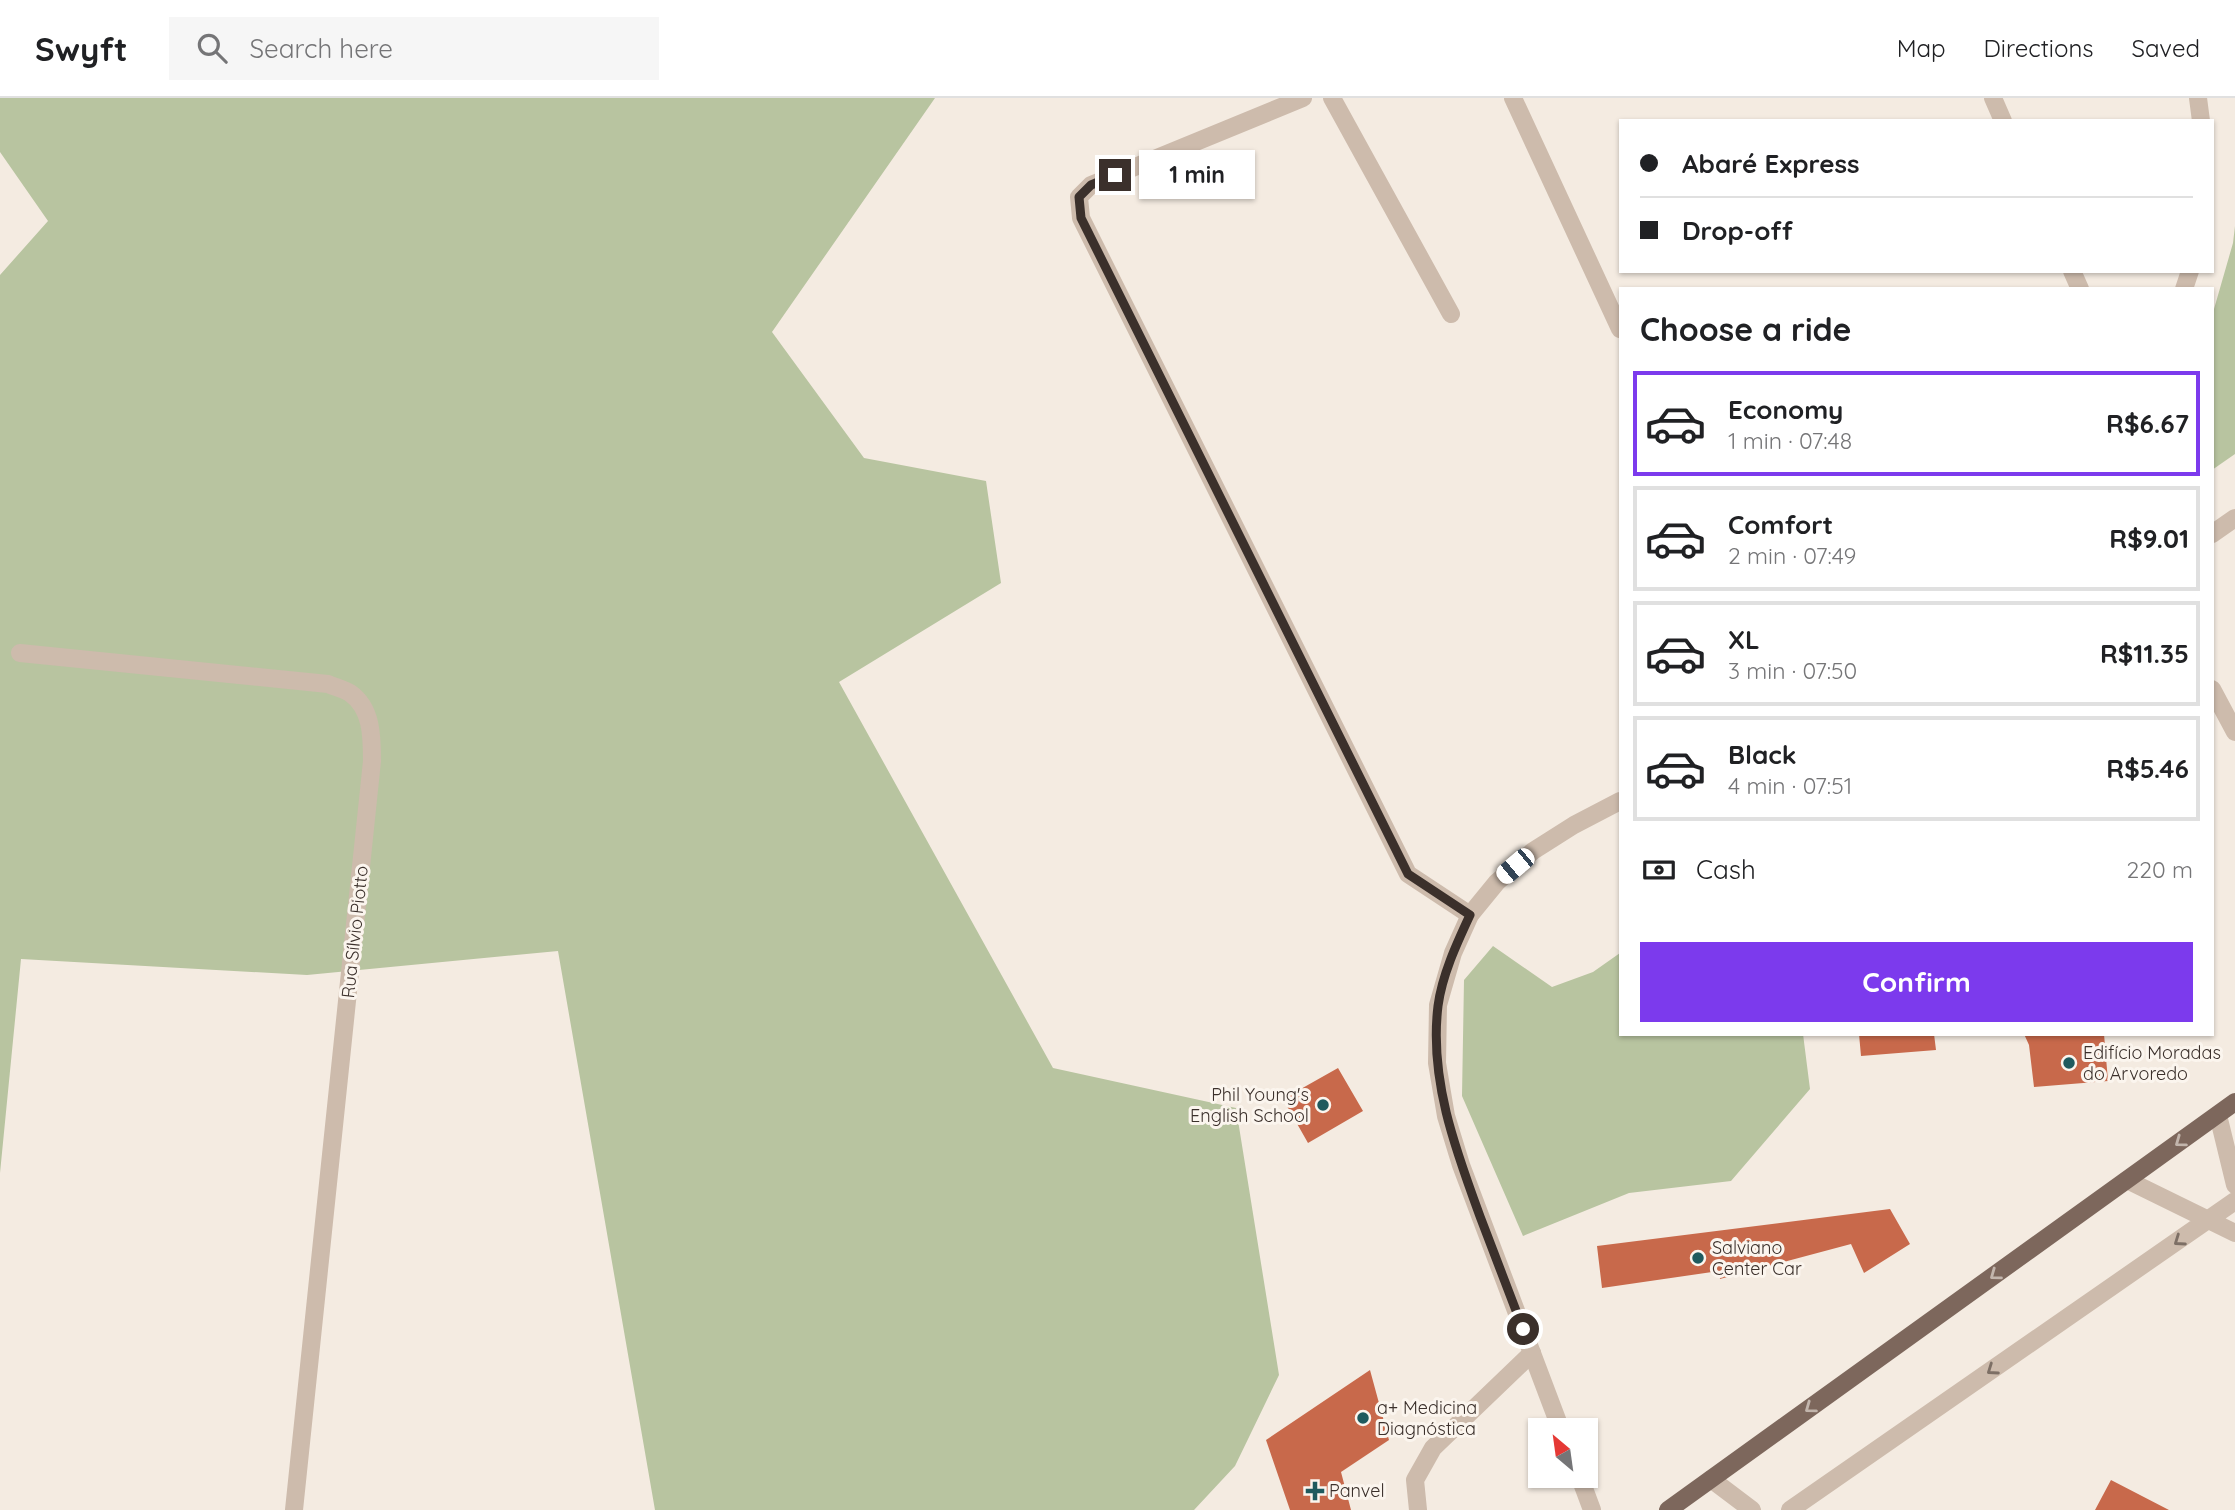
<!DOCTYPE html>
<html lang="en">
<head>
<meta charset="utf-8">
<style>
	body { margin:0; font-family:Quicksand,sans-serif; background:#f6f6f6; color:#202124; height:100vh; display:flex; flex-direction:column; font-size:26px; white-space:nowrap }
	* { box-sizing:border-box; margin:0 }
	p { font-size:23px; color:#757577 }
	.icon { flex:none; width:38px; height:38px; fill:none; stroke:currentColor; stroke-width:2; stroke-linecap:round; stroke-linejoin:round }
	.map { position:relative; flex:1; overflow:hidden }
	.sheet { position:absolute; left:1619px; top:189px; width:595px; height:749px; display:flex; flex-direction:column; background:#fff; border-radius:0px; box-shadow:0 2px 5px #0004 }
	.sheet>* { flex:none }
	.top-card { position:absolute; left:1619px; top:21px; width:595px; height:154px; border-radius:0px; box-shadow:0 2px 5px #0004; display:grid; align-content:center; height:154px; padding:0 21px; background:#fff }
	.needle { width:46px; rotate:331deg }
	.tools { position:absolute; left:1528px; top:1320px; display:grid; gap:14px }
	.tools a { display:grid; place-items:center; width:70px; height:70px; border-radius:0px; background:#fff; box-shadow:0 2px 5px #0004; font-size:35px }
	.end { position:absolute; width:32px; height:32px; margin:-16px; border:9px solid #3b302b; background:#fff; box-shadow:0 0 0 4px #fff }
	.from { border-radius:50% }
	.bubble { position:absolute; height:49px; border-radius:0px; background:#fff; box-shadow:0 2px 5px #0004; font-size:23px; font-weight:700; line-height:49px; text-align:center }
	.car { position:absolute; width:21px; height:42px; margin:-21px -10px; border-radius:9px; box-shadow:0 0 5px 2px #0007; background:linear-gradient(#fff 24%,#345 0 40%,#fff 0 76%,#345 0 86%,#fff 0) }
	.top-card b { display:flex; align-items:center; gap:24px; height:66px; font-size:26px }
	.top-card b+b { border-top:2px solid #e0e0e0 }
	.top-card i { width:18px; height:18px; background:#202124 }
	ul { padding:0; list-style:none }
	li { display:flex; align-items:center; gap:21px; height:105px; margin:0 14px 10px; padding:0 7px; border:4px solid #e0e0e0; border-radius:0px }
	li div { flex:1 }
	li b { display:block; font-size:26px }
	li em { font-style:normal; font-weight:700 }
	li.current { border-color:#7c3aed }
	li>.icon { width:63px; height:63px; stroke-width:1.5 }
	h2 { padding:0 21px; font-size:32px; line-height:84px }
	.pay { display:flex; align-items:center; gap:18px; height:77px; padding:0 21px; font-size:26px }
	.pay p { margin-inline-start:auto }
	.button { display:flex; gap:14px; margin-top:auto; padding:14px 21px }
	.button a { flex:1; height:80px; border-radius:0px; background:#7c3aed; color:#fff; font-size:28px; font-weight:700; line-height:80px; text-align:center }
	header { display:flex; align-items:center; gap:42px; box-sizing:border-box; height:98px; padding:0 35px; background:#fff; border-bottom:2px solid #e0e0e0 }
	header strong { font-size:33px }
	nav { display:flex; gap:38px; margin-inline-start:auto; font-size:24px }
	.search { width:490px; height:63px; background:#f6f6f6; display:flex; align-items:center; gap:18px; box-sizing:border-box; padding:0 24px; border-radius:0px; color:#757577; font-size:26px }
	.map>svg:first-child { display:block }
	.green { fill:#b8c4a0 }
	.building { fill:#c8694b }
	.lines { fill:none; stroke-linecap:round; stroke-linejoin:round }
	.service { stroke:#cdbbac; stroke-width:18 }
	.minor { stroke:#cdbbac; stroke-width:18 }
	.tertiary { stroke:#cdbbac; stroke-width:18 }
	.primary { stroke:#7d675c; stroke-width:18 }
	.oneway { stroke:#c2b5ac }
	.oneway2 { stroke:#7d6f65 }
	.route { stroke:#3b302b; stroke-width:9 }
	.poi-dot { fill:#1f5a5e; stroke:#fbf5ee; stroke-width:2.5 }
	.labels { text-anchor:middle; stroke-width:6; stroke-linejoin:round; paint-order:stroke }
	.street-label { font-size:18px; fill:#3b302b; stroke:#fbf5ee }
	.poi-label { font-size:18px; fill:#3b302b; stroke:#fbf5ee; text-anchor:start }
</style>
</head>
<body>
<header>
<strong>Swyft</strong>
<div class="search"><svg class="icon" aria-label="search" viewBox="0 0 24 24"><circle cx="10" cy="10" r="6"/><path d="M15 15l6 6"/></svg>Search here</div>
<nav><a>Map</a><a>Directions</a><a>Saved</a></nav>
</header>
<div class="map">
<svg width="2235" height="1412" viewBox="0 0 2235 1412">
	<rect width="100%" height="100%" fill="#f4ebe1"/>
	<path class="green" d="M0 0H935L772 234 864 360 986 383 1001 485 839 584 1053 970 1236 1010 1279 1277 1235 1368 1194 1412H655L558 853 307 877 21 861 0 1075V177L48 123 0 54Z
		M2235 128V356L2212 372V218L2233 145Z
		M1493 848 1552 889 1593 874 1620 855V936H1803L1810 991 1731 1083 1629 1095 1523 1138 1462 998 1464 882Z"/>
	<path class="building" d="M1859 936H1934L1936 952 1861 958Z
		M2024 936H2104L2108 983 2034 989 2029 947Z
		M1338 970 1363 1013 1308 1045 1283 1001Z
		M1890 1111 1910 1146 1864 1175 1851 1146 1720 1181 1719 1173 1602 1190 1597 1148Z
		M1370 1272 1389 1342 1341 1374 1351 1412H1290L1266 1342Z
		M2111 1382 2169 1412H2095Z"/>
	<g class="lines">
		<path class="service" d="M1303 0 1091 87 1079 99 1081 120 1408 776 1470 817
			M1332 0 1451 216
			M2212 436 2235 420
			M2218 1017 2235 1087
			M2127 1082 2235 1135
			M1711 1381 1752 1412
			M1418 1412 1415 1382 1433 1350 1532 1255
			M1790 1412 2235 1103"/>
		<path class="minor" d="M1513 0 1620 231
			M1993 0 2003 23
			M2072 173 2080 191
			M20 555 328 586C335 589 344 591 350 595 372 610 372 639 372 663L294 1412
			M2212 591 2235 634"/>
		<path class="tertiary" d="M2198 0 2201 23
			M2184 191 2190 173
			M1561 1332 1461 1067 1446 1018 1437 965 1438 907 1453 855 1470 817 1497 784 1533 753 1574 727 1620 703
			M1579 1377 1592 1412"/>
		<path class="primary" d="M1668 1412 2235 1004"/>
	</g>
	<defs><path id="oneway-chevron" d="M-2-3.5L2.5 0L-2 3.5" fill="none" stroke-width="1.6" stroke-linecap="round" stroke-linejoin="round" transform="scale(1.75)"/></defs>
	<g class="oneway">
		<use href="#oneway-chevron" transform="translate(2180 1044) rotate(144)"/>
		<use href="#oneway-chevron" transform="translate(1995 1177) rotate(144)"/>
		<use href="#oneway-chevron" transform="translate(1810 1310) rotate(144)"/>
	</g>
	<g class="oneway2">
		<use href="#oneway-chevron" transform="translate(2179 1143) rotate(145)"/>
		<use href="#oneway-chevron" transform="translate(1992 1272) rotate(145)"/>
	</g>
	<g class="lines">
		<path class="route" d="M1115 77 1091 87 1079 99 1081 120 1408 776 1470 817C1457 845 1442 877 1438 908 1429 982 1456 1053 1481 1121 1495 1158 1509 1194 1523 1231"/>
	</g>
	<g class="poi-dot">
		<circle cx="2069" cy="965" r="7"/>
		<circle cx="1323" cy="1007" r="7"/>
		<circle cx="1698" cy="1160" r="7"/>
		<circle cx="1363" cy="1320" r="7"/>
		<path d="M1311.5 1382.5h7v7h7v7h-7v7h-7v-7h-7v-7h7z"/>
	</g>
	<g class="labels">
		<g class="street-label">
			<text transform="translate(355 834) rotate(-84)" y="6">Rua Sílvio Piotto</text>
		</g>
		<g class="poi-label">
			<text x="2083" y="961">Edifício Moradas<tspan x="2083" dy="21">do Arvoredo</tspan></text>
			<text x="1309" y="1003" text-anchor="end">Phil Young's<tspan x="1309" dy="21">English School</tspan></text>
			<text x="1712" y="1156">Salviano<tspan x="1712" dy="21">Center Car</tspan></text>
			<text x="1377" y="1316">a+ Medicina<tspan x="1377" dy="21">Diagnóstica</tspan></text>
			<text x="1329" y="1399">Panvel</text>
		</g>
	</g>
</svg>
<div class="tools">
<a><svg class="needle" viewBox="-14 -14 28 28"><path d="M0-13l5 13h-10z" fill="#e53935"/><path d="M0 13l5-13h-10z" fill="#757577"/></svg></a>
</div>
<i class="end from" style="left:1523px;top:1231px"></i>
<i class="end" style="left:1115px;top:77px"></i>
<div class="bubble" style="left:1139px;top:52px;width:116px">1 min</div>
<i class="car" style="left:1515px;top:768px;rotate:230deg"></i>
<div class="top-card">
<b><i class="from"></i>Abaré Express</b>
<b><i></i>Drop-off</b>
</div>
<section class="sheet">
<h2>Choose a ride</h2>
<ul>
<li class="current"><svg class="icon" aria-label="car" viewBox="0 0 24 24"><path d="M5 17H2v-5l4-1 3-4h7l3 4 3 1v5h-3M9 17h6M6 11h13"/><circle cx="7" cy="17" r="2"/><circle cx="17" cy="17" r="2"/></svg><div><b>Economy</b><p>1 min · 07:48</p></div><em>R$6.67</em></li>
<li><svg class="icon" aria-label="car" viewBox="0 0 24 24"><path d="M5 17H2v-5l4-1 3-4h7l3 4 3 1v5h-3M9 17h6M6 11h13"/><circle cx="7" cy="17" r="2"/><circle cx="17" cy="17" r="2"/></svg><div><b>Comfort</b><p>2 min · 07:49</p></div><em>R$9.01</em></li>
<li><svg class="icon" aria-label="car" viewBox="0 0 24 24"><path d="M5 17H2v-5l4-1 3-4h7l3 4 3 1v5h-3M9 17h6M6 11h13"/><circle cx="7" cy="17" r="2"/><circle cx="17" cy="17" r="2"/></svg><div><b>XL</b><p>3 min · 07:50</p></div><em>R$11.35</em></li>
<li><svg class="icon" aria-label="car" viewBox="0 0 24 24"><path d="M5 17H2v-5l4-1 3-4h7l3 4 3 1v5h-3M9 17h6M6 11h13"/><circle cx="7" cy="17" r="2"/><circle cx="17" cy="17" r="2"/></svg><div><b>Black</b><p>4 min · 07:51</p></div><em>R$5.46</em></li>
</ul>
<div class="pay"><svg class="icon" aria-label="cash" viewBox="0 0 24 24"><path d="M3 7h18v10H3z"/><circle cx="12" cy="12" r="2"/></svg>Cash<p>220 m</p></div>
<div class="button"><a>Confirm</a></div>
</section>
</div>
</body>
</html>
